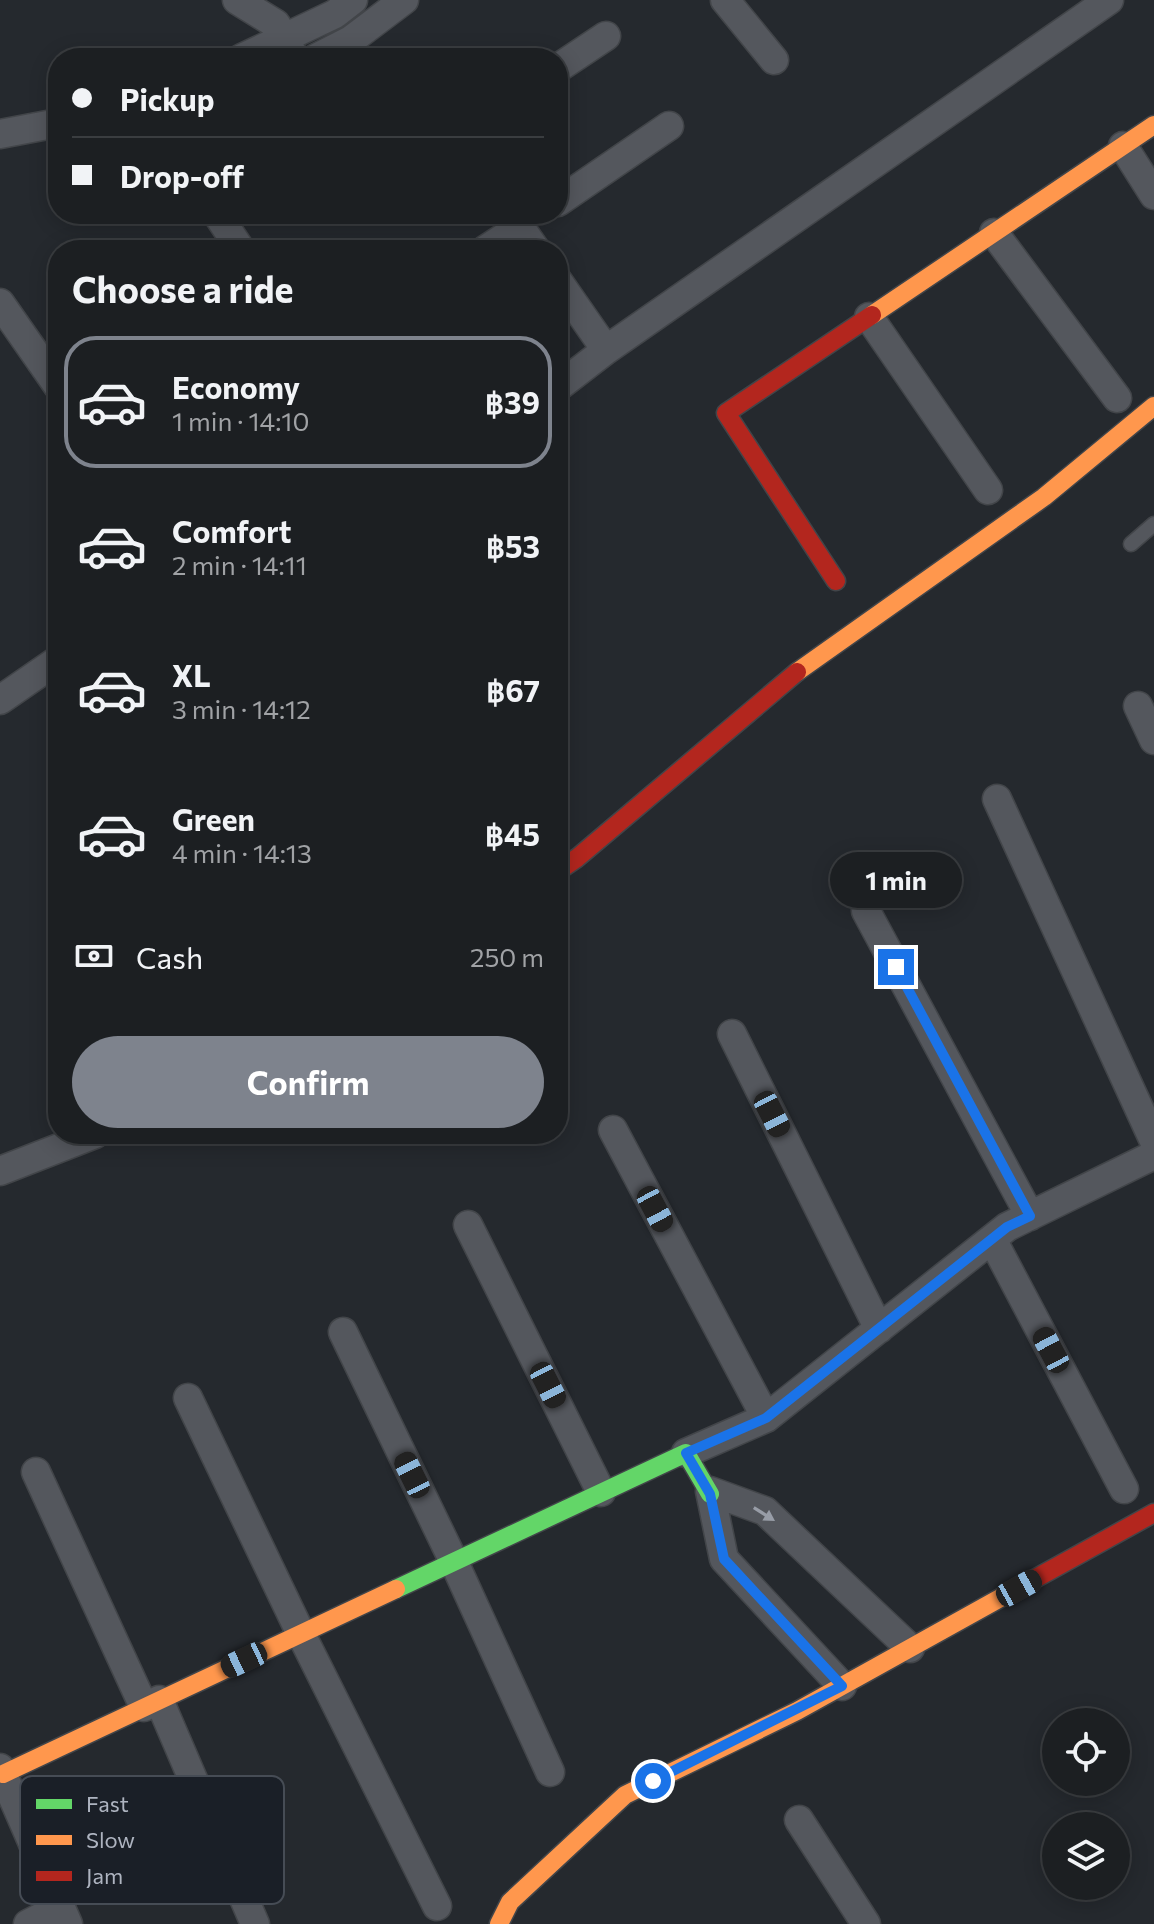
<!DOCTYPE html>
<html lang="en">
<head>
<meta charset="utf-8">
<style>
	body { margin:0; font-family:Commissioner,sans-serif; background:#25272a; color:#f1f3f6; height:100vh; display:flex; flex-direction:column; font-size:30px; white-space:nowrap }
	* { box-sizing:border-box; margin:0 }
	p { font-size:26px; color:#a0a2a5 }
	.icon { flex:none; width:44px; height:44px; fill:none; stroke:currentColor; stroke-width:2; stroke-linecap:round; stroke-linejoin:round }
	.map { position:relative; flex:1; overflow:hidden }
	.sheet { position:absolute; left:48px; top:240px; width:520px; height:904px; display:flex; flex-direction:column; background:#1c1f22; border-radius:32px; box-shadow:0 4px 20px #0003,0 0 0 2px #3a3d40 }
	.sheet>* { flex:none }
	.banner { position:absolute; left:48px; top:48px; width:520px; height:176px; border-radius:32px; box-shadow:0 4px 20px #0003,0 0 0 2px #3a3d40; display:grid; align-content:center; height:176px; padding:0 24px; background:#1c1f22 }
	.tools { position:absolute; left:1042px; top:1708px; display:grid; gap:16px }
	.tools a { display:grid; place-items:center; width:88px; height:88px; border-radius:50%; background:#1c1f22; box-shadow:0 4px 20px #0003,0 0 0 2px #3a3d40; font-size:40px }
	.end { position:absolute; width:36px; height:36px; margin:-18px; border:10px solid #1a73e8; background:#fff; box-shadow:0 0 0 4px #fff }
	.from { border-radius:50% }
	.bubble { position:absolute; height:56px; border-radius:28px; background:#1c1f22; box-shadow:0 4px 20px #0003,0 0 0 2px #3a3d40; font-size:26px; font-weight:700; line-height:56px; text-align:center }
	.car { position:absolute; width:24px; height:48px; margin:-24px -12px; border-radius:10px; box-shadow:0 0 6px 2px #0007; background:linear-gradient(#222 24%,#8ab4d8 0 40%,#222 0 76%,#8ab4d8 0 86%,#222 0) }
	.banner b { display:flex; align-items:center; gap:28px; height:76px; font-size:30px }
	.banner b+b { border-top:2px solid #3a3d40 }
	.banner i { width:20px; height:20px; background:#f1f3f6 }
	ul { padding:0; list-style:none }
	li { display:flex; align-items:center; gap:24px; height:132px; margin:0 16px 12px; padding:0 8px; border:4px solid transparent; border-radius:32px }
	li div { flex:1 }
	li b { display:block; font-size:30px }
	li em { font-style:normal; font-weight:700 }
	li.on { border-color:#7e838d }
	li>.icon { width:72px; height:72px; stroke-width:1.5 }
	h2 { padding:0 24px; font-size:36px; line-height:96px }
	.pay { display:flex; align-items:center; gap:20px; height:88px; padding:0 24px; font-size:30px }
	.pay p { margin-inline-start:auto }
	.action { display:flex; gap:16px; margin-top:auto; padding:16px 24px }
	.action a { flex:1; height:92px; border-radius:48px; background:#7e838d; color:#fff; font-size:32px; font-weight:700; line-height:92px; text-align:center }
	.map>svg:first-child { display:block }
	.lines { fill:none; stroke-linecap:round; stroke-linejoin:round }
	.lane-casing { stroke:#424549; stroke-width:17 }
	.street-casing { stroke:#424549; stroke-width:31 }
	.fast-casing { stroke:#424549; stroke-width:21 }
	.slow-casing { stroke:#424549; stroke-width:21 }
	.jam-casing { stroke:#424549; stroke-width:21 }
	.lane { stroke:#54575d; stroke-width:14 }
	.street { stroke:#54575d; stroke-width:28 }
	.fast { stroke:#63d668; stroke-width:18 }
	.slow { stroke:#ff974d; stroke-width:18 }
	.jam { stroke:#b3261e; stroke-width:18 }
	.oneway { fill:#989da7 }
	.route { stroke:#1a73e8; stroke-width:10 }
	.key { fill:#1a1f27; stroke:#464c55; stroke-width:2 }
	.key-label { font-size:22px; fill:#aeb4c0 }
</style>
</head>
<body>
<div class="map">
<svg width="1154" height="1924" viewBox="0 0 1154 1924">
	<rect width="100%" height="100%" fill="#25292e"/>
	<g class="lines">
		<g class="lane-casing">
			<path id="lane" d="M1131 544 1154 524"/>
		</g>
		<g class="street-casing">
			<path id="street" d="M237 0 276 24 295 58
				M725 0 774 60
				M242 58 335 14 353 0
				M316 58 351 40 404 0
				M558 68 606 36
				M0 134 58 123
				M1123 146 1154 195
				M558 202 669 126
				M217 214 241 250
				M994 233 1117 398
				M485 250 520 227 536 250
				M558 281 606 350
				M0 303 58 386
				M869 317 988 490
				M558 387 606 350 1109 0
				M0 700 58 660
				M1138 706 1154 740
				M997 799 1154 1141
				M866 911 1030 1216
				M732 1034 879 1329
				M613 1130 766 1418
				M0 1171 95 1134
				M468 1225 601 1492
				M992 1239 1124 1489
				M343 1332 454 1562 550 1772
				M188 1398 301 1634 437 1906
				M686 1453 766 1418 1007 1227 1154 1155
				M36 1472 144 1707
				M842 1686 724 1559 710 1491 765 1511 910 1648
				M159 1700 255 1924
				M0 1768 68 1924
				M799 1820 866 1924
				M28 1924 61 1907"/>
		</g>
		<g class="fast-casing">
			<path id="fast" d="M396 1589 686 1453 710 1494"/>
		</g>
		<g class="slow-casing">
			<path id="slow" d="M872 315 1154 125
				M797 672 1044 497 1154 406
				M3 1774 396 1589
				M499 1924 510 1902 625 1795 797 1711 1029 1582"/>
		</g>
		<g class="jam-casing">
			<path id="jam" d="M836 581 726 413 872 315
				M558 871 577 858 797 672
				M1029 1582 1154 1513"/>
		</g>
		<use href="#lane" class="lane"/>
		<use href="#street" class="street"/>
		<use href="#fast" class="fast"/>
		<use href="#slow" class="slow"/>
		<use href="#jam" class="jam"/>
	</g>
	<defs><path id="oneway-solid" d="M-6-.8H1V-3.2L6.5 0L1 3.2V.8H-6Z" transform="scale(2)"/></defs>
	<use class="oneway" href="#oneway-solid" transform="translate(764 1514) rotate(32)"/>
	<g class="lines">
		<path class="route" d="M653 1781 842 1686 724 1559 710 1494 686 1453 766 1418 1007 1227 1030 1216 896 967"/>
	</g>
	<rect x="20" y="1776" width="264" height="128" rx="12" class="key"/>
	<rect x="36" y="1799" width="36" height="10" fill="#63d668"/>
	<rect x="36" y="1835" width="36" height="10" fill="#ff974d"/>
	<rect x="36" y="1871" width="36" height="10" fill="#b3261e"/>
	<g class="key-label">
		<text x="86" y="1812">Fast</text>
		<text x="86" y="1848">Slow</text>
		<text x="86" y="1884">Jam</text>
	</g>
</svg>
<div class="tools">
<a><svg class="icon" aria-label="locate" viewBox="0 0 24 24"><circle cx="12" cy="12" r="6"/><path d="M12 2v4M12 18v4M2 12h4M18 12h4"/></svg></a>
<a><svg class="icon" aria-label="layers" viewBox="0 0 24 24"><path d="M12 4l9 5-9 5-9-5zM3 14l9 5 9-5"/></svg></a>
</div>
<i class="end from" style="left:653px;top:1781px"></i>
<i class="end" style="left:896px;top:967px"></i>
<div class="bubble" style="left:830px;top:852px;width:132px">1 min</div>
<i class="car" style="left:772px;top:1114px;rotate:153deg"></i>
<i class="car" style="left:655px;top:1209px;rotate:152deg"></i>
<i class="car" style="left:1051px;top:1350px;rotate:332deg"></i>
<i class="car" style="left:548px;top:1385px;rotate:153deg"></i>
<i class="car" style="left:412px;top:1475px;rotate:334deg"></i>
<i class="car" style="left:1019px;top:1588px;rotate:61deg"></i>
<i class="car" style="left:244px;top:1660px;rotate:245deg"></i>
<div class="banner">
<b><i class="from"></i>Pickup</b>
<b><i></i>Drop-off</b>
</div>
<section class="sheet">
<h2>Choose a ride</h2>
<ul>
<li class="on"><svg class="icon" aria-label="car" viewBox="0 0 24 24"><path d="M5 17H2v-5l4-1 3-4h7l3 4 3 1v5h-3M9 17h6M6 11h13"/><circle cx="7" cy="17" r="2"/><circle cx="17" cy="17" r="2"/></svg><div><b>Economy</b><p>1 min · 14:10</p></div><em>฿39</em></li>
<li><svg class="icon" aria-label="car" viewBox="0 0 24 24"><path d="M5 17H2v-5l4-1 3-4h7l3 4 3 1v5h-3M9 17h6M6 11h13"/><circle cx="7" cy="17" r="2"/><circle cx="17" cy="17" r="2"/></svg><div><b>Comfort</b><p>2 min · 14:11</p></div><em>฿53</em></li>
<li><svg class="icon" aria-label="car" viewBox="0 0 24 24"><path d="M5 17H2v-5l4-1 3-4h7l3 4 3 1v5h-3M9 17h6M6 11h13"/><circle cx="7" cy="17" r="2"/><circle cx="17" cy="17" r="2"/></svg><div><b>XL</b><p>3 min · 14:12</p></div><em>฿67</em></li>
<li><svg class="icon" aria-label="car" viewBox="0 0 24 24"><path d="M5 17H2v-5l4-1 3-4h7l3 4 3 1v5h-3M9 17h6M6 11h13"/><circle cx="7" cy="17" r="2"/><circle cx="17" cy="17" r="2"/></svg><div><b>Green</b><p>4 min · 14:13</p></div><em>฿45</em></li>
</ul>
<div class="pay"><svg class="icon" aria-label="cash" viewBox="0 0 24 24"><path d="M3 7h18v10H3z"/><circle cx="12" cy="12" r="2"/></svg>Cash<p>250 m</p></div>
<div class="action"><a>Confirm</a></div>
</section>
</div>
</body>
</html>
